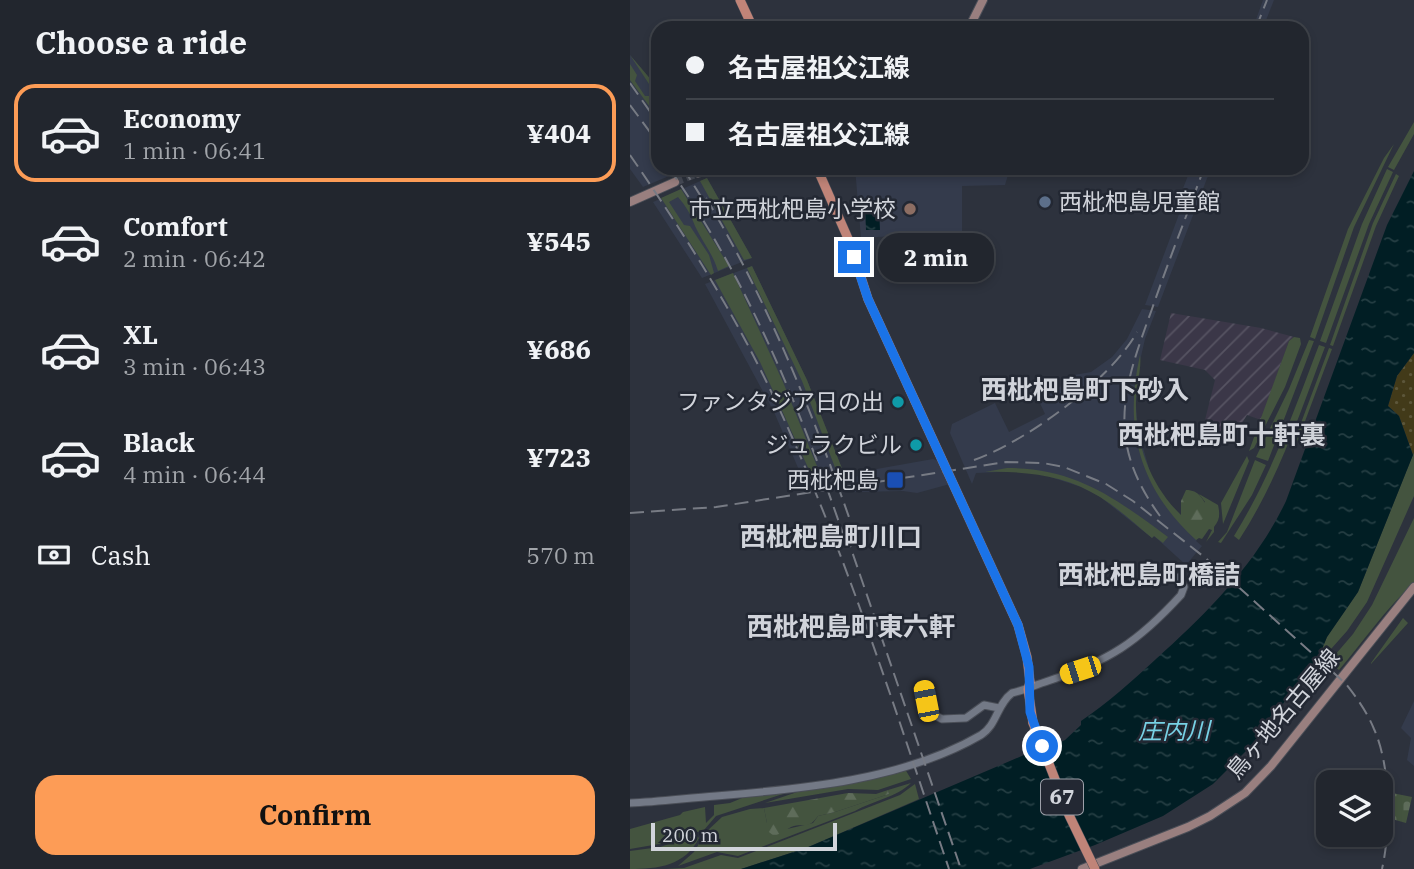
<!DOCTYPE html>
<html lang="en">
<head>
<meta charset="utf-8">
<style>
	body { margin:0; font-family:"IBM Plex Serif","Noto Sans JP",serif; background:#2a2e36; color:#f1f3f6; height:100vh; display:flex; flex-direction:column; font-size:26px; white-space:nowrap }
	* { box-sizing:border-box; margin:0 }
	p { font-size:23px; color:#a2a5aa }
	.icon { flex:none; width:38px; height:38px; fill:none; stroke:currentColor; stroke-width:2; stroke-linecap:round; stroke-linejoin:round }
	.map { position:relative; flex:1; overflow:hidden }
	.drawer { display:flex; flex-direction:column; background:#22262e; width:630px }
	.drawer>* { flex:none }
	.guide { position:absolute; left:21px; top:21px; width:658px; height:154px; border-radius:21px; box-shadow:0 4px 10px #0003,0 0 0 2px #3f434a; display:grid; align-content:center; height:154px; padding:0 35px; background:#22262e }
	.tools { position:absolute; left:686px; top:770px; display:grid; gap:14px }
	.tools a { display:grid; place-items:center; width:77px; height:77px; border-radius:14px; background:#22262e; box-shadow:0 4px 10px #0003,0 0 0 2px #3f434a; font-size:35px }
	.scale { position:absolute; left:21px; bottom:18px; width:186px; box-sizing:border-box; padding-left:7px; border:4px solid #d1d4db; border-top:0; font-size:19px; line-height:24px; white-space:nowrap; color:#d1d4db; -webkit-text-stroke:5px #232833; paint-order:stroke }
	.end { position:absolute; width:32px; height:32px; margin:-16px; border:9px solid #1a73e8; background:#fff; box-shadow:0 0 0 4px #fff }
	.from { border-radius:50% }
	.bubble { position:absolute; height:49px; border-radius:21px; background:#22262e; box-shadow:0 4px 10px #0003,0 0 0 2px #3f434a; font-size:23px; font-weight:700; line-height:49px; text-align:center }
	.car { position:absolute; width:21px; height:42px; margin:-21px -10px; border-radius:9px; box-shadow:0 0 5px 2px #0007; background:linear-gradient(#f5c518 24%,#345 0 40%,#f5c518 0 76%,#345 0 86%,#f5c518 0) }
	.guide b { display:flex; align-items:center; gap:24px; height:66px; font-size:26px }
	.guide b+b { border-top:2px solid #3f434a }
	.guide i { width:18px; height:18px; background:#f1f3f6 }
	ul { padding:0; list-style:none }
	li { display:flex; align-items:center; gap:21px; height:98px; margin:0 14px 10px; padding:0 21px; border:4px solid transparent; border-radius:21px }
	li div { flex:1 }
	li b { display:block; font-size:26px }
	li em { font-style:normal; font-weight:700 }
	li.on { border-color:#fd9c56 }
	li>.icon { width:63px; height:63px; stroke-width:1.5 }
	h2 { padding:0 35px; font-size:32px; line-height:84px }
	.pay { display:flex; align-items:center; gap:18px; height:77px; padding:0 35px; font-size:26px }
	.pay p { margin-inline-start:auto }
	.action { display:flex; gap:14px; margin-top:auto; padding:14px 35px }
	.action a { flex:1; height:80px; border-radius:21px; background:#fd9c56; color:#111; font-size:28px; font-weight:700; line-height:80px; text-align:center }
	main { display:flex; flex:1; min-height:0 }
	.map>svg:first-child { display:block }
	.industrial { fill:url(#industrial-furrows) }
	.built { fill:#343b4c }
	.green { fill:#44543f }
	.forest { fill:url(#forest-firs) }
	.sand { fill:url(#sand-dots) }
	.cemetery { fill:url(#cemetery-stones) }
	.water { fill:url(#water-ripples) }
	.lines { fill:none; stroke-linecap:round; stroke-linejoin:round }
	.secondary-tunnel { stroke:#464a55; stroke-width:8; stroke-dasharray:8 4; stroke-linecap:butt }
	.tertiary-casing { stroke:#4a4e57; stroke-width:9 }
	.secondary-casing { stroke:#4a4e57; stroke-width:10 }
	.primary-casing { stroke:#4a4e57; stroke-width:10 }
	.tertiary { stroke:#737986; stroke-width:7 }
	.secondary { stroke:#997f7f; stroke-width:8 }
	.primary { stroke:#c08478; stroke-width:9 }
	.rail { stroke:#777b84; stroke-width:2; stroke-dasharray:14 7; stroke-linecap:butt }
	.primary-bridge-casing { stroke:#4a4e57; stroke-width:10; stroke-linecap:butt }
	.primary-bridge { stroke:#c08478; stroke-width:9 }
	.route { stroke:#1a73e8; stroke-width:9 }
	.service-dot { fill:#5c6f8a; stroke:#232833; stroke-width:2.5 }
	.education-dot { fill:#8d6e63; stroke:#232833; stroke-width:2.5 }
	.culture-dot { fill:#0f9aa8; stroke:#232833; stroke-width:2.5 }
	.transit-dot { fill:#1a4fb4; stroke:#232833; stroke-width:2.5 }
	.labels { text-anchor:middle; stroke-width:5; stroke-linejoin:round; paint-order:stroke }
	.shield { fill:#232833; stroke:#9da0a9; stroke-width:2 }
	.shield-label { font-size:21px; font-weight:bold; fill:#d1d4db }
	.poi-label { font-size:23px; fill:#d1d4db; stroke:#232833; text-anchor:end }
	.street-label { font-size:23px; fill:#d1d4db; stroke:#232833 }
	.water-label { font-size:24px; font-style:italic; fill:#77d1e5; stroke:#232833 }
	.quarter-label { font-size:26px; font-weight:bold; fill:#d1d4db; stroke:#232833 }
</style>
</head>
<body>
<main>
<section class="drawer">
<h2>Choose a ride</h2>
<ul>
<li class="on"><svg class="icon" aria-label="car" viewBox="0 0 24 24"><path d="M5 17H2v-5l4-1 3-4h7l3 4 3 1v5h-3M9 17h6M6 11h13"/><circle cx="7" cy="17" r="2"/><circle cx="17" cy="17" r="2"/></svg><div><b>Economy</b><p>1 min · 06:41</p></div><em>¥404</em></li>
<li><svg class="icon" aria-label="car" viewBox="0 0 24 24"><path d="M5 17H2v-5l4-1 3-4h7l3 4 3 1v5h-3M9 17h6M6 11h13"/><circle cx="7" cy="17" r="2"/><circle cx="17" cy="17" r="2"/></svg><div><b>Comfort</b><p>2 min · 06:42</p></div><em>¥545</em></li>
<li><svg class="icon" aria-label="car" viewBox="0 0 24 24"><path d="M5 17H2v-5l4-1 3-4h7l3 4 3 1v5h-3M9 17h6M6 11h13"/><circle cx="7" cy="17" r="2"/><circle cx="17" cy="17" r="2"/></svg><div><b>XL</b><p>3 min · 06:43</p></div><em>¥686</em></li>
<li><svg class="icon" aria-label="car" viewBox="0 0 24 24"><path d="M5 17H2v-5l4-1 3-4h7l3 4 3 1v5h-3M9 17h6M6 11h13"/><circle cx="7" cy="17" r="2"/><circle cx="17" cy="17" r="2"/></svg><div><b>Black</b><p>4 min · 06:44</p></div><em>¥723</em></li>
</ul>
<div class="pay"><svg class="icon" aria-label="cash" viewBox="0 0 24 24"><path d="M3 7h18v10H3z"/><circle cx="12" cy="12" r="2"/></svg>Cash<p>570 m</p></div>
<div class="action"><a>Confirm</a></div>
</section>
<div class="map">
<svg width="784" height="869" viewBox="0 0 784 869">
	<defs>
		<pattern id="industrial-furrows" width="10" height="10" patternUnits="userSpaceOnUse" patternTransform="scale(1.75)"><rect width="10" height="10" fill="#3b3748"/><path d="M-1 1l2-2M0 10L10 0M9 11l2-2" fill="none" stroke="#565362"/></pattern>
		<pattern id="forest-firs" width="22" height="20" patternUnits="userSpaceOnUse" patternTransform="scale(1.75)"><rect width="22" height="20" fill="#44543f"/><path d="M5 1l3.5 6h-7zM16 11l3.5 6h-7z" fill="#5e6c5a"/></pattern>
		<pattern id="sand-dots" width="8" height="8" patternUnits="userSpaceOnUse" patternTransform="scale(1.75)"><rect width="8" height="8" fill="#423a19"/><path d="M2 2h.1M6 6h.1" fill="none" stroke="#5c563a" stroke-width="1.8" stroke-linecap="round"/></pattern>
		<pattern id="cemetery-stones" width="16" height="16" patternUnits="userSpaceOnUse" patternTransform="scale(1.75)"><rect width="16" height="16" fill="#44543f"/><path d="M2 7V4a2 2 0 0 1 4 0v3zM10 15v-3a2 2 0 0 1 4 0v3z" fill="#5e6c5a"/></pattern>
		<pattern id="water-ripples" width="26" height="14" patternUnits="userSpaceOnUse" patternTransform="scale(1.75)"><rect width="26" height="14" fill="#011e24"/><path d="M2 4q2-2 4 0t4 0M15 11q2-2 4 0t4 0" fill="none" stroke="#253e43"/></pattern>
	</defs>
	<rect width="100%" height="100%" fill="#2d323d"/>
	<path class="industrial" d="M541 313 631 328 664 337 659 341 631 420 617 415 603 438 574 424 585 380 575 370 530 360Z"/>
	<path class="built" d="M633 0H644L633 28H623Z
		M0 55 28 88V168H58L13 187 0 169Z
		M225 168H380L375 185 332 186V232L231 238Z
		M561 168H581L528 307 515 305 551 209 548 201Z
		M77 178 122 258 72 278 23 202Z
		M122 266 177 380 215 476 175 484 144 412 75 284Z
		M512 309 526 311 515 339 507 374 506 405 508 430 522 479 538 502 569 537 566 541 572 546 556 565 524 536 522 538 469 496 451 487 411 474 394 471 346 473 342 484 320 433 322 424 365 403 379 432 415 414 407 397 434 385 440 396 453 385 444 375 461 372 482 357 497 339Z
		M303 459 308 461 320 484 287 493 273 491 224 492 221 479 241 470Z
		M784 701V766L777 760 781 738 771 728Z"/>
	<path class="green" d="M0 55 28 88V118L0 80V64L7 75 5 81 15 96H19V84Z
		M784 122V134L764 170 758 167Z
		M764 144 724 227 685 339 680 337 718 229 754 158Z
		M757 169 763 172 739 224 696 343 690 341 732 224Z
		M766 174 769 176 746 226 703 346 700 345 743 223Z
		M77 178 122 258 114 260 70 181Z
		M51 189 99 266 88 271C82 252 73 243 65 226 61 215 56 206 48 197L39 202 54 225 60 226 79 255 84 273 81 275 31 198Z
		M122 266 177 380 215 476 209 478 172 381 117 268Z
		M103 273 153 382 193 481 185 483 130 362 85 280Z
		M664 337 670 338 671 344 655 387 624 448 619 451 659 341Z
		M679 340 684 341 638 461 626 457 659 389Z
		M689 345 695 347C670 413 648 480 609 540L604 536C641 476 664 411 689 345Z
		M699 348 702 349 665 448 662 447Z
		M510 355C512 367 506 388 506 402 505 444 521 486 551 515L575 502 569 494 588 505C590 514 590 520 584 527V532L576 542 582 530 579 529 572 539 569 538 566 540C510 489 493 429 510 355Z
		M784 452V496L737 602 717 631 693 658 690 654 697 637 728 592Z
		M617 456 619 461 593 524 591 503Z
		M625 460 636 465 622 495 591 543 588 542 597 532Z
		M377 468C446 468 485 498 538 537L533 543 524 536 522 538C505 524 489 509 470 497 435 475 395 471 355 472Z
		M784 518V583C755 609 734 641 709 670L699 662 723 634 742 605Z
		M773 618 778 623 741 664V663Z
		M275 769 281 779 248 790 218 789 135 803 173 790Z
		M281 783C267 797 242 801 225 811L108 856 87 852 48 866 64 852 76 832 92 817 120 809 134 808 137 823 157 829 183 823 188 816 205 812 259 794 258 790Z
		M285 784 289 799 176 848 111 869H36L54 868 91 855 108 858 270 795Z
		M162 791 86 816 74 830 29 844 0 849V829L50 815 53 812 75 807 76 823 84 815V805L100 803 117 796Z
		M66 835 69 838C55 866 28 869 0 869V851L30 847Z"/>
	<path class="forest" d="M556 490C570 490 575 501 578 513L566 526 551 515V501Z
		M258 790 259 794 205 812 188 816C177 831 174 822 161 827 155 830 150 834 144 836L135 829 137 823 134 808 218 793 246 794Z"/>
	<path class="sand" d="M784 353V452L783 455 769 416 758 406 767 376Z"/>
	<path class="cemetery" d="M762 793 782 797 776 823 762 819Z"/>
	<path class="water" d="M784 171V353L767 376 758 406 769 416 783 455 728 592 697 637 690 654 623 744 583 784 533 816 465 845 400 869H111L176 848 394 755 420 747 435 740 451 725V721C478 703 502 681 526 659 577 613 626 564 656 501L757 225Z
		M235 206H249L250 230H236Z"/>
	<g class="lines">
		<path class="secondary-tunnel" d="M45 182 68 173"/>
		<g class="tertiary-casing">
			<path id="tertiary" d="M293 685 298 706 306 716 312 719 336 718 354 705 369 708
				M0 803C29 802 57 798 86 796 172 789 274 780 351 735 367 725 367 704 382 693 395 690 405 685 418 681 479 661 508 642 551 595L554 587 549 577"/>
		</g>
		<g class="secondary-casing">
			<path id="secondary" d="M339 28 353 0
				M68 173 79 168
				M0 202 45 182
				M452 869 558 827 580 816 615 793 641 766 784 587"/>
		</g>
		<g class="primary-casing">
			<path id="primary" d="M110 0 123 28
				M187 168 220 243 238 299 285 401
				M400 682 398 689 403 723"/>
		</g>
		<use href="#tertiary" class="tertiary"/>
		<use href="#secondary" class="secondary"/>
		<use href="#primary" class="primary"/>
		<path class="rail" d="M626 28 637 0
			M0 83 28 123
			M0 105 28 143
			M0 155C51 229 100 306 139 387 213 542 264 707 319 869
			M39 168C119 282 172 412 216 543
			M53 168 77 206
			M76 198C141 307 187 424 228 543
			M344 460C395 442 481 380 507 332
			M0 513 86 507 376 462 413 463 434 467 476 484 503 501 583 564 716 684C727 698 737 712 744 729 761 767 761 829 752 869
			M530 516C475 441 493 388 522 309 538 262 557 215 574 168
			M216 534 331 869"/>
		<g class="primary-bridge-casing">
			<path id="primary-bridge" d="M285 401 388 625 397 657 400 682
				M403 723 439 815 465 869"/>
		</g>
		<use href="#primary-bridge" class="primary-bridge"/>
	</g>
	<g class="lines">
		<path class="route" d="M224 257 238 299 388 625 399 667 400 712 412 746"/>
	</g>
	<circle class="service-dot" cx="415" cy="202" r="7"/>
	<circle class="education-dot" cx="280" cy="209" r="7"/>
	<g class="culture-dot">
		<circle cx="268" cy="402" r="7"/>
		<circle cx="286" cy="445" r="7"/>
	</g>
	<rect class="transit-dot" x="256" y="471" width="18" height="18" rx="3.5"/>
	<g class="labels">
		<rect class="shield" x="411" y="779.5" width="42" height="35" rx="5"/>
		<g class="shield-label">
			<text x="432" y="804">67</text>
		</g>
		<g class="poi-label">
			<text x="429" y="210" text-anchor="start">西枇杷島児童館</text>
			<text x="266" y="217">市立西枇杷島小学校</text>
			<text x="254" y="410">ファンタジア日の出</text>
			<text x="272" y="453">ジュラクビル</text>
			<text x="249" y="488">西枇杷島</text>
		</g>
		<g class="street-label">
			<text transform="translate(653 714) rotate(-50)" y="8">鳥ヶ地名古屋線</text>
		</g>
		<g class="water-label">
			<text x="544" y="739">庄内川</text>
		</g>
		<g class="quarter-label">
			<text x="455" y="399">西枇杷島町下砂入</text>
			<text x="592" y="444">西枇杷島町十軒裏</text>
			<text x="201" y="546">西枇杷島町川口</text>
			<text x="519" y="584">西枇杷島町橋詰</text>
			<text x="221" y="636">西枇杷島町東六軒</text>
		</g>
	</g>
</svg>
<div class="tools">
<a><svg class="icon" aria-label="layers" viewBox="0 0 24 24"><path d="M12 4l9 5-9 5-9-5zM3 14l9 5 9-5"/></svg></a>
</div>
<div class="scale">200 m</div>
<i class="end from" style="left:412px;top:746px"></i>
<i class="end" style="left:224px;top:257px"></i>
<div class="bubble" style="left:248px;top:233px;width:116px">2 min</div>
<i class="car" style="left:450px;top:670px;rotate:252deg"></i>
<i class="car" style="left:296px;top:701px;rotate:349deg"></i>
<div class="guide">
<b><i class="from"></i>名古屋祖父江線</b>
<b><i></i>名古屋祖父江線</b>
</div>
</div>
</main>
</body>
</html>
